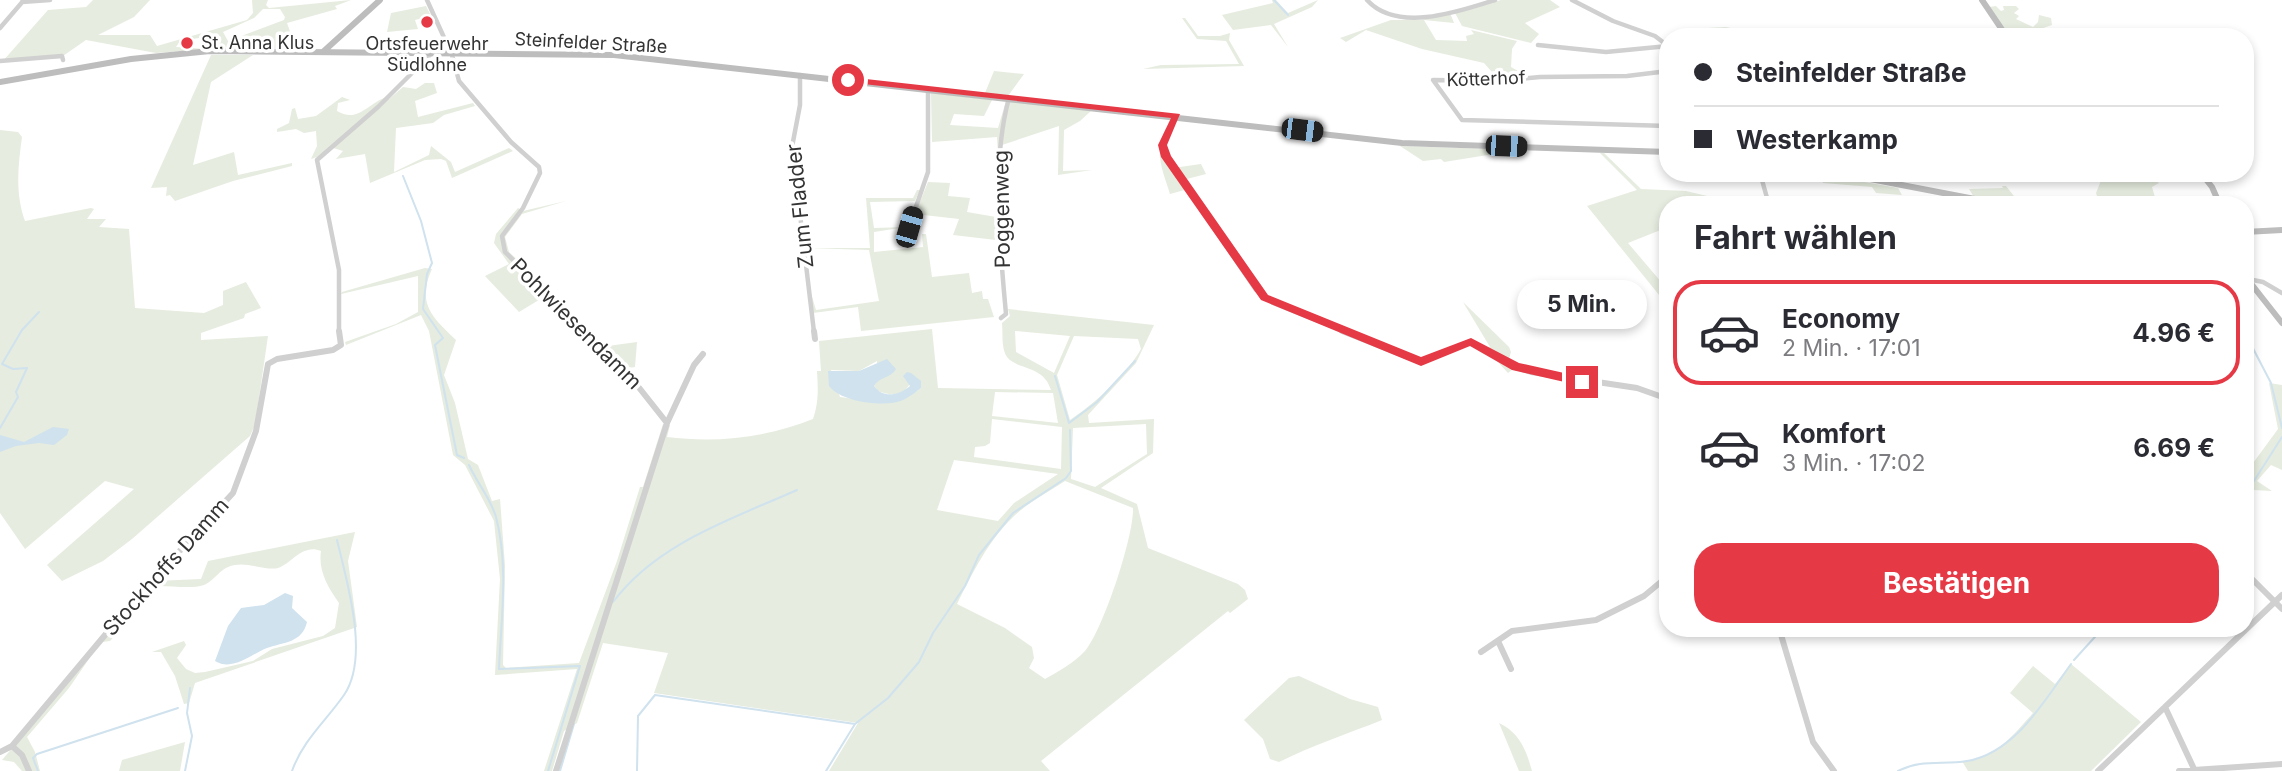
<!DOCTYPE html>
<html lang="de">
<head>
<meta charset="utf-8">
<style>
	body { margin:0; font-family:Inter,sans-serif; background:#f2f2f3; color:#2b2b33; height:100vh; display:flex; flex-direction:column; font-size:26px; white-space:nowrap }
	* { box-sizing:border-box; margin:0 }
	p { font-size:23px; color:#7c7c81 }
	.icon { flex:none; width:38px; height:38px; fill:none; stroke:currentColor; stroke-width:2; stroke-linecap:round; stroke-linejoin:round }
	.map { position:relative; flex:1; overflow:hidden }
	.side { position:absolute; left:1659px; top:196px; width:595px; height:441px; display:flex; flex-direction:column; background:#fff; border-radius:28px; box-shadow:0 4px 10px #0003 }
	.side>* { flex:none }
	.hud { position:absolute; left:1659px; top:28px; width:595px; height:154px; border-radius:28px; box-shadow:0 4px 10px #0003; display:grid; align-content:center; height:154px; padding:0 35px; background:#fff }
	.end { position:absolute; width:32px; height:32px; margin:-16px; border:9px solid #e63946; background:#fff; box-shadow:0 0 0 4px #fff }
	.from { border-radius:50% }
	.bubble { position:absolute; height:49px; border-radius:24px; background:#fff; box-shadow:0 4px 10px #0003; font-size:23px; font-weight:700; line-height:49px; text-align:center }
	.car { position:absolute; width:21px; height:42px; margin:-21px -10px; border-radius:9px; box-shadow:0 0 5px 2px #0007; background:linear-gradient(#222 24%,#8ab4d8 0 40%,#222 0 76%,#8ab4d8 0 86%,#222 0) }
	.hud b { display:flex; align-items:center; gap:24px; height:66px; font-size:26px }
	.hud b+b { border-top:2px solid #e1e1e2 }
	.hud i { width:18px; height:18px; background:#2b2b33 }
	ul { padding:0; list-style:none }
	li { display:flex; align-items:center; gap:21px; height:105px; margin:0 14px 10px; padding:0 21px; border:4px solid transparent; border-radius:28px }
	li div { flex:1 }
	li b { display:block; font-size:26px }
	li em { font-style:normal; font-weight:700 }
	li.current { border-color:#e63946 }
	li>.icon { width:63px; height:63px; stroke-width:1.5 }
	h2 { padding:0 35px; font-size:32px; line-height:84px }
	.primary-button { display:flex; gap:14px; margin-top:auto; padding:14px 35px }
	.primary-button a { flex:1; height:80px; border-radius:28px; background:#e63946; color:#fff; font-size:28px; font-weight:700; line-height:80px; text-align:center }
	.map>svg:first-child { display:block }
	.green { fill:#e6ecdf; fill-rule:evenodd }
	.water { fill:#cfe2ee }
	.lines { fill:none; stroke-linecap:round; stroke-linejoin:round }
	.stream { stroke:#cfe2ee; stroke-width:2 }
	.street-far1 { stroke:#d0d0d0; stroke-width:4.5 }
	.street { stroke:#d0d0d0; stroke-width:6 }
	.secondary { stroke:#bdbdbd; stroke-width:6 }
	.route { fill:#e63946 }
	.poi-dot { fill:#e63946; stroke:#fff; stroke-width:2.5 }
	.labels { text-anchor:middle; stroke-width:7; stroke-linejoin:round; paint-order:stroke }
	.far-poi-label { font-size:18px; fill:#333; stroke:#fff; text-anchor:start }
	.far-street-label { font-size:18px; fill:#333; stroke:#fff }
	.street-label { font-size:21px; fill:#333; stroke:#fff }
</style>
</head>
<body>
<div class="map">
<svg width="2282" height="771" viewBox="0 0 2282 771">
	<rect width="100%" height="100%" fill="#fff"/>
	<path class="green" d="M93 0H150L134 17 98 35H150L157 46 247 20 253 13 252 0H268L266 5 269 8 351 0 335 6 337 9 287 23 292 37 311 48 214 49 205 37 180 41 176 47 208 49 156 53 0 80 156 53 86 40 60 58 2 62 48 10 86 7ZM263 9H280L285 17 284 20 228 41 223 32 254 18Z
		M1272 0H1276L1288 13 1318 0 1312 7 1274 24 1288 47 1271 25 1233 30 1222 15 1273 3Z
		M1501 0H1550L1560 7 1525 23 1539 34 1531 43 1462 26 1455 13Z
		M426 6 431 16 415 20 418 29 387 32 391 13Z
		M1996 6 2001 11 2004 10 2003 6H2016L2019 9 2014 13 2019 16 2016 19 2033 27 2038 22 2039 15 2051 18 2052 25 2021 36H2009L1989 7Z
		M1450 13 1454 23 1424 20 1436 40 1467 41 1466 36 1474 34 1471 30 1517 41 1512 49 1511 67 1527 76 1499 80 1484 63 1422 49 1366 30 1346 42 1340 38 1391 20H1421Z
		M1182 18H1185L1198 36H1220L1230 33 1229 40 1244 66 1143 69 1161 65 1239 64 1226 41 1197 39Z
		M1726 27 1745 31 1750 37H1695L1688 29Z
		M211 55H253L211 82 193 165 234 152 238 175 292 163V166L233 181 175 201 170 195 166 196 167 187 151 188Z
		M994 71 1024 74 1008 96 985 93Z
		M425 83H434L437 93 415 101 418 117 473 103 475 106 444 115 433 123 396 128 394 172 429 155 431 146 451 162 455 172 509 148 513 151 452 178 446 161 441 159 425 160 370 183 365 154 336 159 343 151 330 147 320 156 311 159 317 146 316 131 304 133 296 129 277 132V129L289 123 292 109 295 108 298 119 316 116 342 97 350 100 338 103 337 111C358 124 369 102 387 97L389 99 403 87 416 89Z
		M931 93 992 100 984 116 954 114 950 125 998 128 1006 101 1092 110 1080 121 1064 130 1063 171 1092 170 1058 175 1059 126 1002 145 1001 203 997 137 932 142Z
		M1166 128 1171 129 1163 145 1173 168 1201 164 1206 174 1183 180 1188 189 1170 194C1162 168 1154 154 1166 128Z
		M0 130 18 132 22 137C18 166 15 193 25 221L91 208 94 209 87 219H106L99 227 129 229 135 308 204 313 223 305V291L246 282 261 308 245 314 244 318 201 333V340L268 336 255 425 250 436 132 539 103 561 62 581 47 565 134 489 105 481 25 549 0 513Z
		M1400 146 1519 150 1444 162 1441 159 1423 161Z
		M1600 153H1604L1641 189 1686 191 1724 200 1668 205 1665 213 1668 227 1628 243 1668 290V306L1587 206 1637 190Z
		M2104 173C2123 173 2144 172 2159 183L2152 187 2157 204 2118 198 2119 205 2099 202 2096 193Z
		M1820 174 1898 188 1902 195 1876 193 1872 187 1823 183Z
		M928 182 950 183 948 196 970 198 967 212 996 217V240L953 235 959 219 915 214Z
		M2002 186H2006L2021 205 1974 197 1969 189 2003 188Z
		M917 190H920L915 201 870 202 874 228 906 227 874 232V252L923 247 922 234H926L932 277 969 273 972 293 982 291 983 299H988L994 317 861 331 858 307 813 313 810 290 816 310 879 301 869 250 808 248H870L866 198H913Z
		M566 201 522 214 505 237 509 252 552 292 519 312 485 276 509 264 494 243 496 234 518 208 523 211Z
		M425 268 432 269C416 304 433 318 456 340L444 375 455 403 468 459 478 465 492 501 500 499 505 566 503 665 506 668 579 663 617 561 640 487H643L663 424 670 425 667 437C717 443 765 438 813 419 819 402 818 388 817 371H821L819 341 932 329 938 388 1051 390C1044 365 1017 370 1007 357 1001 349 1003 332 1002 323L1010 316 1008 309 1154 325 1136 363 1088 415 1089 423 1154 419 1153 453 1101 488 1137 504 1148 548 1238 584 1245 590 1248 599 1230 613 1228 611 1041 761 1050 771H829L858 723 654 693 668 653 603 643 577 723 564 731 552 771H544L577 669 495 675 500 579 494 521 465 465 453 455 429 331 421 315 346 345 345 342 396 324 418 312V276L341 294 342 292ZM1015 331 1070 336 1054 373 1016 352ZM1074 336 1138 339 1141 349C1125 377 1096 402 1070 420L1057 375ZM877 361V381L874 386 878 391C890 396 905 396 910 383L921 388C895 408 870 401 840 397L831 370 859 371ZM995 392 1053 393 1058 423 992 416ZM992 419 1062 427 1061 469 974 457 975 447 985 446 990 443ZM1146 424 1147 454 1095 487 1071 479 1073 428ZM954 460 1058 474 1014 503 998 521 937 510ZM1065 481 1133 508C1134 536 1103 630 1085 651 1074 663 1059 671 1045 679L1029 668 1034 658 1032 647 1005 628 957 604C973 572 988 541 1014 516 1029 502 1048 492 1065 481Z
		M1463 302 1509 347 1511 352 1508 362 1516 367 1508 373 1486 349 1490 347Z
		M637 342 635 367 629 368 608 346Z
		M2269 383 2282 385V470L2271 465 2257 481 2272 491 2253 490 2245 499 2252 485 2245 481V474L2278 429Z
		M355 532 348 561 357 627 195 683 189 703 184 704 175 676 161 652H152L184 641 186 645 177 658 186 669 195 673 205 672 253 661 272 649 323 636 335 628 339 603C328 587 318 571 321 551 303 543 292 563 278 568 267 571 248 562 235 565 220 567 216 580 204 585 192 589 173 586 160 586L110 641 102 642 156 581 201 579 208 561Z
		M91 656 69 688 27 737 35 752 40 771H22L14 762 2 760Z
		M2071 664 2141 722 2091 771H1968L1962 761C1995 760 2013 735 2033 713L2010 693 2033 666 2055 684Z
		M1299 676 1350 699 1378 707 1382 720C1347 734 1313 745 1279 762L1270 759 1263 739 1244 720 1289 678Z
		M1499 723C1520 733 1526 750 1532 771H1519Z
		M185 742 180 771H119L122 760Z"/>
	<path class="water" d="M887 359 896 369C891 378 879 377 874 386 883 399 900 395 910 386L903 376 907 372 911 373 921 381V388C912 395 903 402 892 403 873 405 841 401 829 386L828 371H859Z
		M53 427 69 429 67 435 54 445 39 443 16 446 0 452V435L24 442Z
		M285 593 293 596 292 608 307 622C302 643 284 642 267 648 251 654 233 672 215 661L228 626 241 608 264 605Z"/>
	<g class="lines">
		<path class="stream" d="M1274 0 1288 15
			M403 176 421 221 432 263 427 274 423 309 443 338 435 345 457 455 464 458
			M2245 333 2271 383 2282 428
			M1055 376 1069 423 1097 402 1135 361
			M0 428 18 397 16 392 27 368 13 369 2 364 22 330 39 312
			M469 465C477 483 490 497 496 517 509 566 501 620 499 669L580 666 548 771
			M2245 495 2282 437
			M613 602C657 543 732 519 797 490
			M2074 660 2103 628
			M855 724 888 698 919 662 933 633 965 586 979 555 1013 513 1066 478 1071 471 1070 430
			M38 771 33 758 37 754 178 708
			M185 771 192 736 187 713 190 688
			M292 771C303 740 326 721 344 695 370 657 347 582 337 540
			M560 771 574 724
			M637 771 638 716 655 695 855 724 826 771
			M1898 771C1921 759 1943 765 1967 761 2015 753 2045 700 2071 664"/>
		<path class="street-far1" d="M427 0 452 55 459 81 511 142 539 167 540 173 523 208 502 236 505 252 586 332
			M1367 0C1397 33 1458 12 1495 0
			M1572 0 1613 21 1655 36 1668 46
			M22 2 50 0
			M0 28 24 0
			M1538 45 1606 52 1668 46
			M0 61 62 56 63 60
			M1668 71 1627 76 1540 77 1500 81 1433 80 1462 120 1668 126
			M800 75V105L792 147 814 332
			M1176 116 1163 144 1166 157 1256 290 1273 303 1346 332
			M1760 173 1769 205
			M1887 173 1889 182
			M1945 193 1949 205
			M909 227 928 172V89
			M2248 279 2263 282 2282 293
			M1001 318 1006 314C1000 247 991 163 1009 98
			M339 332V270L317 160 378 107 432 53"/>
		<path class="street" d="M584 331 629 375 667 423 694 365 703 354
			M814 331 815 339
			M1342 331 1421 362 1470 342 1516 367 1531 372 1637 388 1668 399
			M2245 572 2282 609
			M1779 628 1813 742 1834 771
			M1498 641 1511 669
			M1481 652 1512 631 1596 620 1644 596 1668 576
			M2165 707 2195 771
			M12 746 22 755 29 771
			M0 752 12 746 131 604 233 493 256 431 268 364 277 359 333 350 341 345 339 331
			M556 771 667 423
			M2098 771 2282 595
			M2179 771 2282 764"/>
		<path class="secondary" d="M1982 0 2007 37
			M324 51 380 0
			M0 82 131 59 210 51 614 55 1402 143 1668 152
			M1839 173 2006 205
			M2201 173 2212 187 2220 205
			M2245 232 2282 230
			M2245 276 2282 323"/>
	</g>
	<path class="route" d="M848 77 1180 114 1167 145 1171 156 1268 295 1421 357 1471 338 1519 363 1582 377 1587 382 1582 386 1512 370 1470 346 1421 366 1261 300 1161 157 1158 145 1171 118 845 82V78Z"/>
	<g class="poi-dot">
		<circle cx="427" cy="22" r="7"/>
		<circle cx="187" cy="43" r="7"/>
	</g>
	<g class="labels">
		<g class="far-poi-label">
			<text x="201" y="49">St. Anna Klus</text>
			<text x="427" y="50" text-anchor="middle">Ortsfeuerwehr<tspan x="427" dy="21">Südlohne</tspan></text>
		</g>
		<g class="far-street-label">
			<text transform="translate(591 43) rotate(3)" y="6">Steinfelder Straße</text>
			<text transform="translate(1486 79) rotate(-2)" y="6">Kötterhof</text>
		</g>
		<g class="street-label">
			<text transform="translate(800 206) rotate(-96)" y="7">Zum Fladder</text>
			<text transform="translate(1002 209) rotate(-91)" y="7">Poggenweg</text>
			<text transform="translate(576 324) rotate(45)" y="7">Pohlwiesendamm</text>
			<text transform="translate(166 567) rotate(-48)" y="7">Stockhoffs Damm</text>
		</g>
	</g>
</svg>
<i class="end from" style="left:848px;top:80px"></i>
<i class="end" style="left:1582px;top:382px"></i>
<div class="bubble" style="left:1517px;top:280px;width:130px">5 Min.</div>
<i class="car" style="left:1302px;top:130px;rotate:97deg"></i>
<i class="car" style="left:1506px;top:146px;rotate:92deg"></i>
<i class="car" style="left:909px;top:227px;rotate:16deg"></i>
<div class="hud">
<b><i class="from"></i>Steinfelder Straße</b>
<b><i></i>Westerkamp</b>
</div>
<section class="side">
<h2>Fahrt wählen</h2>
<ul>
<li class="current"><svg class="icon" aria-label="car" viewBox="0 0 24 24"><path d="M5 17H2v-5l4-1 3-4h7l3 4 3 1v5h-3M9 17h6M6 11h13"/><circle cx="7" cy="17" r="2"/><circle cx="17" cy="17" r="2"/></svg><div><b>Economy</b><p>2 Min. · 17:01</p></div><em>4.96 €</em></li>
<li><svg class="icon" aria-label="car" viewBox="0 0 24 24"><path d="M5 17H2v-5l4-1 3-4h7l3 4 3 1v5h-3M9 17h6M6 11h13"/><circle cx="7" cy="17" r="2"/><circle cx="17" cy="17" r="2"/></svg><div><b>Komfort</b><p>3 Min. · 17:02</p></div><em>6.69 €</em></li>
</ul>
<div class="primary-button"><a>Bestätigen</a></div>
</section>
</div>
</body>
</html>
